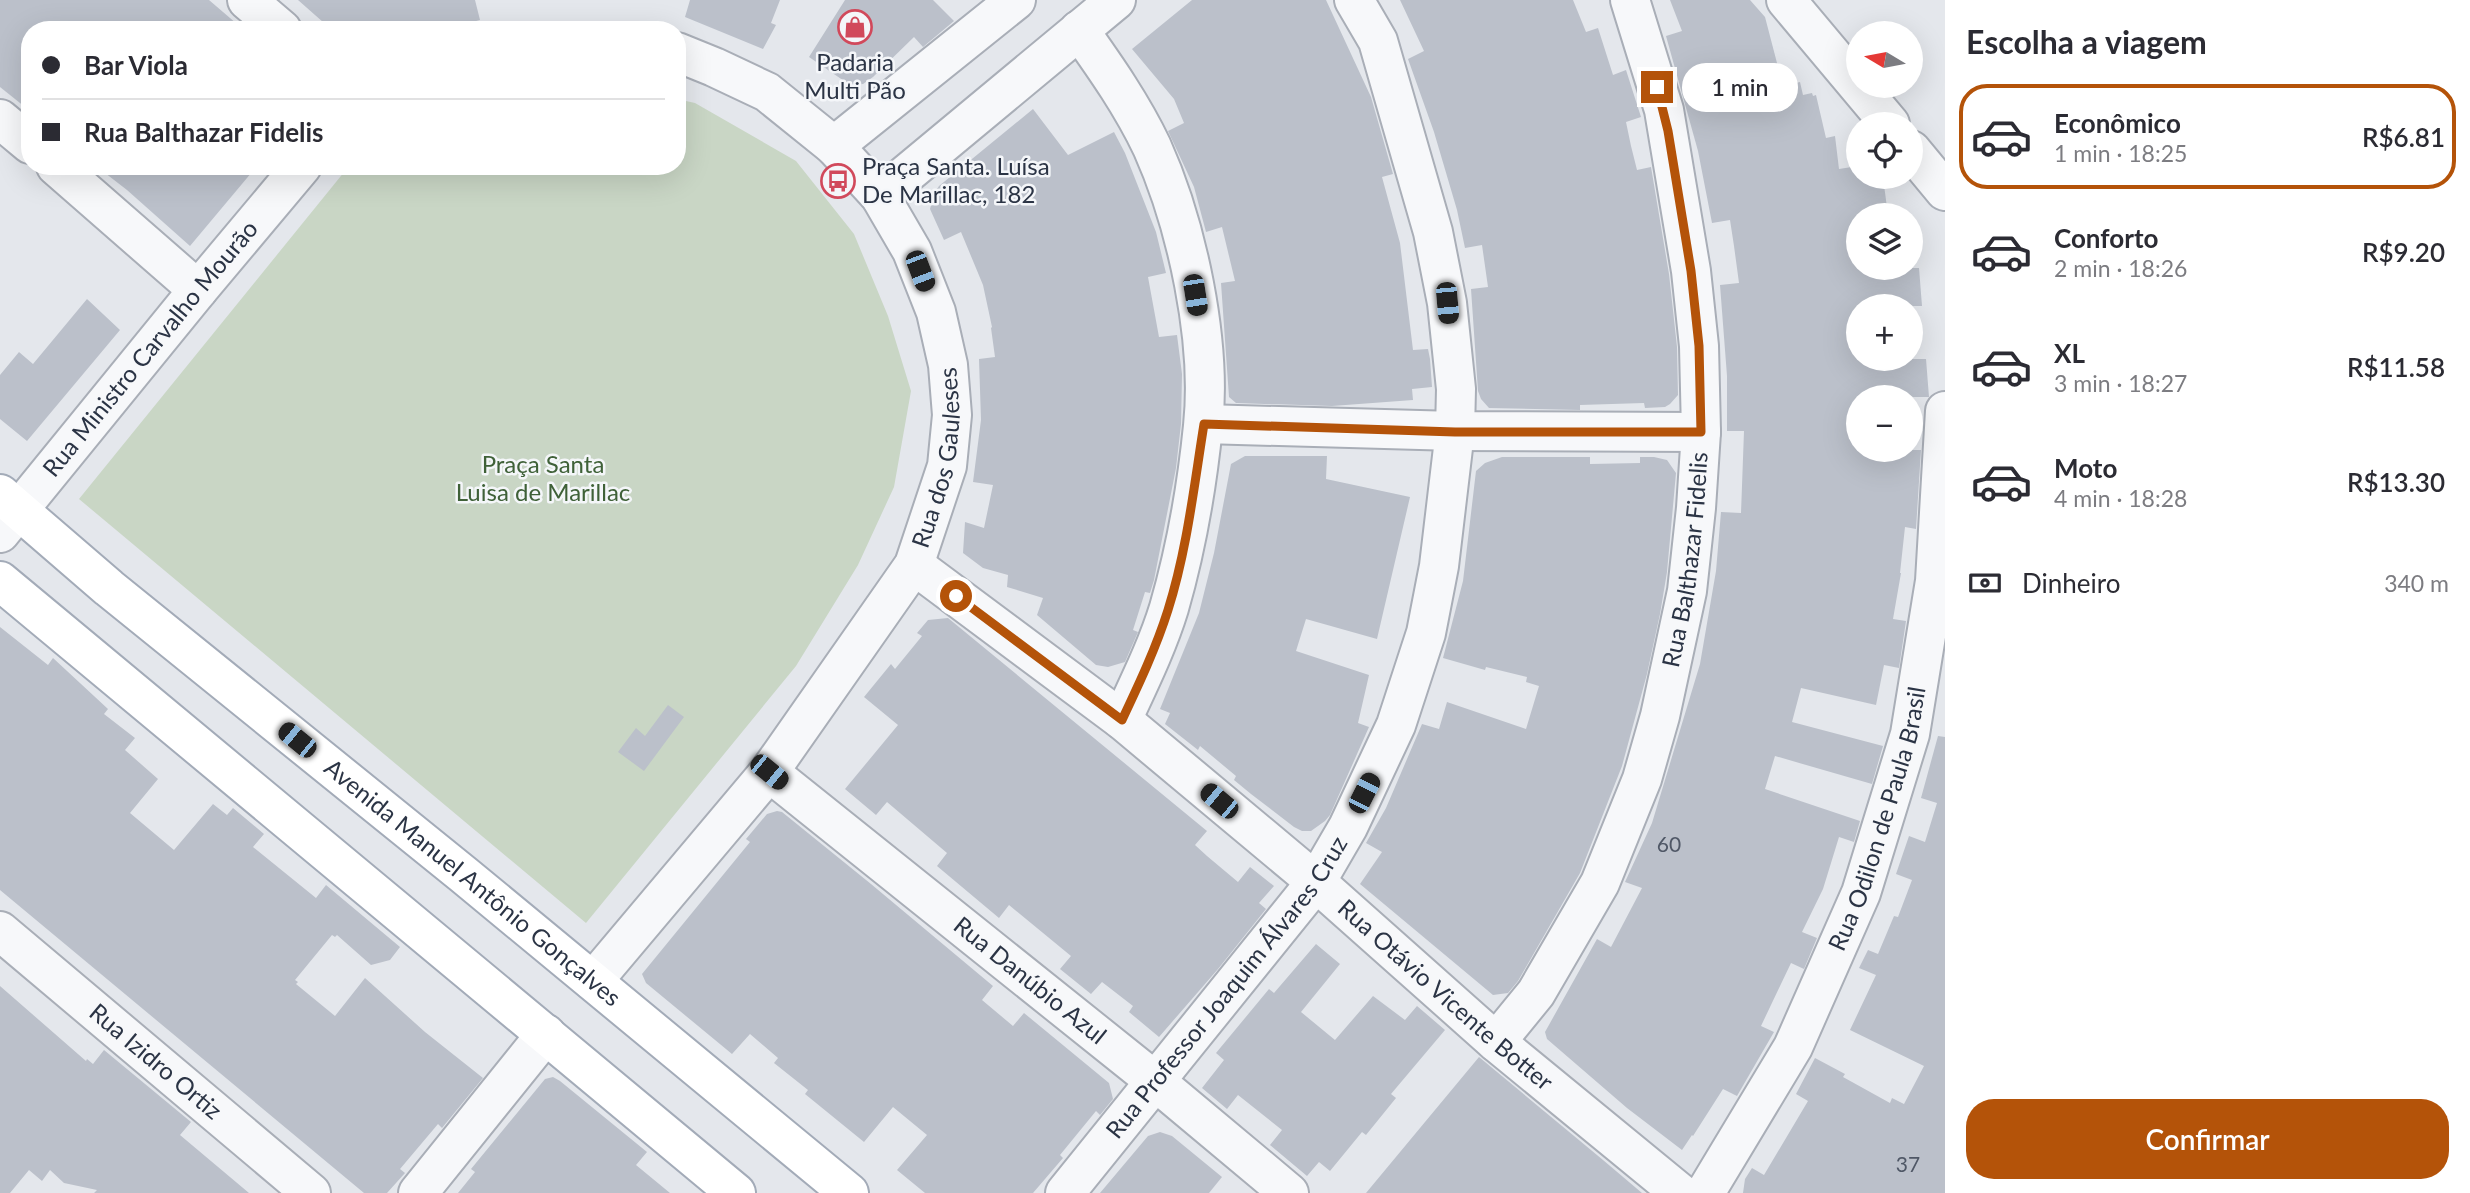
<!DOCTYPE html>
<html lang="pt">
<head>
<meta charset="utf-8">
<style>
	body { margin:0; font-family:Lato,sans-serif; background:#f7f7f7; color:#2b2b33; height:100vh; display:flex; flex-direction:column; font-size:26px; white-space:nowrap }
	* { box-sizing:border-box; margin:0 }
	p { font-size:23px; color:#7c7c81 }
	.icon { flex:none; width:38px; height:38px; fill:none; stroke:currentColor; stroke-width:2; stroke-linecap:round; stroke-linejoin:round }
	.map { position:relative; flex:1; overflow:hidden }
	.panel { display:flex; flex-direction:column; background:#fff; width:525px }
	.panel>* { flex:none }
	.hud { position:absolute; left:21px; top:21px; width:665px; height:154px; border-radius:28px; box-shadow:0 7px 28px #0002; display:grid; align-content:center; height:154px; padding:0 21px; background:#fff }
	.needle { width:46px; rotate:280deg }
	.buttons { position:absolute; left:1846px; top:21px; display:grid; gap:14px }
	.buttons a { display:grid; place-items:center; width:77px; height:77px; border-radius:50%; background:#fff; box-shadow:0 7px 28px #0002; font-size:35px }
	.end { position:absolute; width:32px; height:32px; margin:-16px; border:9px solid #b45309; background:#fff; box-shadow:0 0 0 4px #fff }
	.from { border-radius:50% }
	.bubble { position:absolute; height:49px; border-radius:24px; background:#fff; box-shadow:0 7px 28px #0002; font-size:23px; font-weight:600; line-height:49px; text-align:center }
	.car { position:absolute; width:21px; height:42px; margin:-21px -10px; border-radius:9px; box-shadow:0 0 5px 2px #0007; background:linear-gradient(#222 24%,#8ab4d8 0 40%,#222 0 76%,#8ab4d8 0 86%,#222 0) }
	.hud b { display:flex; align-items:center; gap:24px; height:66px; font-size:26px }
	.hud b+b { border-top:2px solid #e1e1e2 }
	.hud i { width:18px; height:18px; background:#2b2b33 }
	ul { padding:0; list-style:none }
	li { display:flex; align-items:center; gap:21px; height:105px; margin:0 14px 10px; padding:0 7px; border:4px solid transparent; border-radius:28px }
	li div { flex:1 }
	li b { display:block; font-size:26px }
	li em { font-style:normal; font-weight:600 }
	li.active { border-color:#b45309 }
	li>.icon { width:63px; height:63px; stroke-width:1.5 }
	h2 { padding:0 21px; font-size:32px; line-height:84px }
	.pay { display:flex; align-items:center; gap:18px; height:77px; padding:0 21px; font-size:26px }
	.pay p { margin-inline-start:auto }
	.primary-button { display:flex; gap:14px; margin-top:auto; padding:14px 21px }
	.primary-button a { flex:1; height:80px; border-radius:28px; background:#b45309; color:#fff; font-size:28px; font-weight:600; line-height:80px; text-align:center }
	main { display:flex; flex:1; min-height:0 }
	.map>svg:first-child { display:block }
	.green { fill:#c9d6c5 }
	.building { fill:#bbc0ca }
	.lines { fill:none; stroke-linecap:round; stroke-linejoin:round }
	.minor-casing { stroke:#a9aeb7; stroke-width:42 }
	.major-casing { stroke:#a3abb8; stroke-width:42 }
	.minor { stroke:#f7f8fa; stroke-width:38 }
	.major { stroke:#fff; stroke-width:38 }
	.route { stroke:#b45309; stroke-width:9 }
	.labels { text-anchor:middle; stroke-width:5; stroke-linejoin:round; paint-order:stroke }
	.number-label { font-size:21px; fill:#4f5766 }
	.poi-label { font-size:24px; fill:#2b3445; stroke:#f4f6f9 }
	.street-label { font-size:24px; fill:#2b3445; stroke:#f4f6f9 }
	.park-label { font-size:24px; fill:#3f6138; stroke:#f4f6f9 }
</style>
</head>
<body>
<main>
<div class="map">
<svg width="1945" height="1193" viewBox="0 0 1945 1193">
	<rect width="100%" height="100%" fill="#e4e7ec"/>
	<path class="green" d="M677 99 695 103 796 161 854 234 888 316 911 391 894 487 858 565 796 666 586 923 79 499 349 166H677Z"/>
	<path class="building" d="M0 0H209L244 30H30V111L0 87Z
		M298 0H475L480 20 461 25 463 30H332Z
		M690 0H780L771 23 776 25 763 49 685 17Z
		M845 0H933L954 21 923 47 914 37 873 77 863 84 850 85 809 57Z
		M1192 0H1326L1371 97 1393 174 1382 177 1400 243 1413 350 1428 349 1430 359 1432 387 1412 389 1413 400 1332 406 1236 403 1229 397 1221 283 1235 281 1222 227 1206 232 1194 187 1168 131 1184 123 1174 99 1132 49Z
		M1400 0H1573L1586 32 1598 28 1613 75 1626 70 1641 117 1626 122 1631 146 1637 170 1651 167 1669 274 1677 347 1678 395 1670 404 1665 407 1645 408 1644 403 1580 405V410L1489 408 1481 399 1478 391 1471 289 1488 287 1482 245 1465 248 1457 210 1434 132 1408 59 1424 51Z
		M1670 0H1750L1765 17 1783 86 1800 82 1803 95 1812 93 1813 96 1816 95 1826 138 1835 136 1839 169 1858 166V177H1874L1875 186 1884 185 1888 215H1858V268H1919L1922 306H1858V359H1926L1929 397H1858V450H1921L1916 529 1905 527 1900 573H1901L1893 619 1906 621 1899 668 1884 665 1876 705 1801 688 1792 722 1883 746 1872 784 1775 756 1765 789 1860 821 1854 842 1839 837 1823 889 1802 932 1817 938 1804 969 1791 963 1761 1026 1774 1032 1737 1096 1723 1089 1693 1136 1692 1135 1682 1150 1627 1108 1547 1039 1545 1032 1597 939 1611 947 1642 888 1625 882 1652 823 1700 664 1716 571 1721 512 1741 513 1744 431H1727V376L1720 285 1739 283 1734 246 1730 220 1712 223 1698 151 1666 36 1682 31Z
		M1033 109 1068 155 1114 132 1125 153 1156 232 1166 273 1148 277 1159 337 1177 335 1182 374 1181 424 1176 468 1154 580 1150 593 1145 592 1133 630 1138 632 1125 662 1108 667 1096 665 1037 615 1043 598 1007 587 1008 575 983 568 963 553 965 522 984 528 993 485 973 482 981 420 979 359 995 357 991 328 992 327 983 285 961 232 944 240 930 209 934 194 939 186Z
		M96 166H257L190 246 127 190Z
		M87 299 120 330 27 441 0 419V375L19 352 33 364Z
		M1245 456H1327L1326 479 1410 497 1377 639 1306 619 1296 651 1369 675 1358 723 1369 727 1330 815 1325 821 1311 831H1302L1294 827 1251 794 1234 780 1236 776 1200 746 1198 750 1165 724 1170 713 1160 709 1199 613 1214 553 1231 464Z
		M1502 457H1590V464L1640 463V457H1654L1667 460 1676 473 1667 572 1660 614 1647 674 1622 766 1580 873 1518 981 1508 993 1493 995 1360 884 1382 852 1366 843 1386 808 1422 724 1439 729 1447 702 1526 729 1539 686 1526 682 1527 677 1486 667 1485 670 1443 658 1463 581 1476 471 1485 463Z
		M948 618 1207 831 1195 845 1207 856 1238 882 1250 867 1274 886 1259 903 1266 909 1218 969 1159 1037 1129 1012 1133 1006 1102 982 1091 994 1060 969 1071 956 1009 905 999 918 937 866 947 853 887 802 876 815 845 789 898 725 864 697 891 664 895 669 922 636 917 633 928 620Z
		M0 627 48 665 53 658 108 709 104 714 135 738 125 750 158 779 130 813 174 850 213 804 227 815 233 808 264 834 253 847 316 898 326 885 400 947 390 960 371 965 337 935 335 937 332 935 295 980 298 982 296 984 335 1016 365 978 425 1032 483 1078 442 1128 438 1124 400 1169 405 1173 387 1193H364L0 890Z
		M668 705 684 717 644 771 618 752 636 728 645 736Z
		M1938 736 1945 737V1193H1743L1745 1179 1752 1168 1764 1175 1808 1101 1796 1094 1815 1058 1845 1074 1843 1077 1890 1103 1892 1098 1904 1104 1924 1066 1850 1030 1876 975 1859 968 1868 950 1878 954 1894 916 1898 917 1912 880 1896 874 1909 836 1925 842 1937 803 1921 798Z
		M777 811 782 812 871 884 993 986 982 1000 1013 1026 1024 1013 1109 1083 1113 1099 1100 1115 1096 1111 1060 1155 1063 1158 1033 1193H925L897 1170 927 1135 893 1107 864 1142 805 1094 808 1090 774 1063 778 1058 750 1034 732 1054 646 983 642 974 750 842 746 839 767 814Z
		M1316 944 1340 964 1301 1012 1335 1040 1373 996 1405 1020 1417 1006 1445 1030 1391 1094 1396 1098 1366 1135 1362 1132 1330 1171 1319 1162 1307 1176 1270 1145 1282 1130 1238 1095 1227 1109 1202 1088 1224 1060 1216 1053 1269 989 1274 993Z
		M0 986 86 1061 87 1059 93 1064 104 1050 191 1122 180 1135 249 1193H94L97 1190 64 1183 50 1170 42 1181 29 1170 10 1193H0Z
		M1479 1057 1603 1160 1642 1193H1366Z
		M553 1077 560 1081 647 1152 636 1165 670 1193H458L475 1172 471 1169 545 1079Z
		M1160 1132 1172 1136 1222 1177 1209 1193H1100L1148 1136Z"/>
	<g class="lines">
		<g class="minor-casing">
			<g id="minor">
				<path d="M247 0 282 30"/>
				<path d="M1786 0 1890 124"/>
				<path d="M1079 30C1106 68 1132 105 1152 147 1187 225 1212 341 1203 426 1197 486 1186 549 1169 608 1157 647 1139 683 1122 720"/>
				<path d="M0 119 30 144"/>
				<path d="M834 146 1016 0"/>
				<path d="M1911 150 1945 191"/>
				<path d="M56 166 198 290"/>
				<path d="M880 196 1116 0"/>
				<path d="M1204 424 1455 431 1701 432"/>
				<path id="s1" d="M0 533 198 290 302 166"/>
				<path id="s2" d="M914 565 1122 720 1316 882 1496 1042 1680 1193"/>
				<path id="s3" d="M769 772 1155 1081 1289 1193"/>
				<path id="s4" d="M0 931 311 1193"/>
				<path id="s5" d="M593 981 769 772 914 565 947 466 952 415 948 365 936 312 912 251 880 196 834 146 767 92 714 67 677 52"/>
				<path id="s6" d="M1496 1042 1536 993 1600 883 1642 779 1660 716 1687 591 1696 508 1701 432 1699 346 1691 271 1664 110 1630 0"/>
				<path d="M418 1193 546 1034"/>
				<path id="s7" d="M1065 1193 1316 882 1348 827 1396 725 1426 633 1439 566 1455 431 1456 389 1447 303 1433 232 1378 41 1354 0"/>
				<path id="s8" d="M1705 1193 1793 1047 1861 893 1910 734 1935 581 1945 411"/>
			</g>
		</g>
		<g class="major-casing">
			<g id="major">
				<path id="s9" d="M0 494 109 588 464 875 849 1193"/>
				<path d="M0 581 736 1193"/>
			</g>
		</g>
		<use href="#minor" class="minor"/>
		<use href="#major" class="major"/>
	</g>
	<g class="lines">
		<path class="route" d="M956 596 1122 720C1139 684 1156 648 1168 610 1187 550 1194 486 1204 424L1455 432H1701L1699 346 1691 271 1668 131 1657 87"/>
	</g>
	<defs>
		<g id="shop-ring" transform="scale(1.75)"><circle r="9.5" fill="#f4f6f9" stroke="#d1495b" stroke-width="1.5"/><path d="M-5-2.5h2.3a2.7 3.5 0 0 1 5.4 0H5L5.5 6h-11ZM-1.5-2.5h3a1.5 2.3 0 0 0-3 0Z" fill="#d1495b"/></g>
		<g id="bus-ring" transform="scale(1.75)"><circle r="9.5" fill="#f4f6f9" stroke="#d1495b" stroke-width="1.5"/><path d="M-5-6H5V4H4V6H2V4H-2V6H-4V4H-5ZM-3.5-4V0h7V-4ZM-3.5 1.2v1.5H-2V1.2ZM2 1.2v1.5H3.5V1.2Z" fill="#d1495b"/></g>
	</defs>
	<g fill-rule="evenodd">
		<use href="#shop-ring" x="855" y="27"/>
		<use href="#bus-ring" x="838" y="181"/>
	</g>
	<g class="labels">
		<g class="number-label">
			<text x="1669" y="852">60</text>
			<text x="1908" y="1172">37</text>
		</g>
		<g class="poi-label">
			<text x="855" y="71">Padaria<tspan x="855" dy="28">Multi Pão</tspan></text>
			<text x="862" y="175" text-anchor="start">Praça Santa. Luísa<tspan x="862" dy="28">De Marillac, 182</tspan></text>
		</g>
		<g class="street-label">
			<text dy="8" stroke="none"><textPath href="#s1" startOffset="238">Rua Ministro Carvalho Mourão</textPath></text>
			<text dy="8" stroke="none"><textPath href="#s5" startOffset="637">Rua dos Gauleses</textPath></text>
			<text dy="8" stroke="none"><textPath href="#s6" startOffset="527">Rua Balthazar Fidelis</textPath></text>
			<text dy="8" stroke="none"><textPath href="#s8" startOffset="415">Rua Odilon de Paula Brasil</textPath></text>
			<text dy="8" stroke="none"><textPath href="#s9" startOffset="612">Avenida Manuel Antônio Gonçalves</textPath></text>
			<text dy="8" stroke="none"><textPath href="#s3" startOffset="334">Rua Danúbio Azul</textPath></text>
			<text dy="8" stroke="none"><textPath href="#s7" startOffset="262">Rua Professor Joaquim Álvares Cruz</textPath></text>
			<text dy="8" stroke="none"><textPath href="#s2" startOffset="684">Rua Otávio Vicente Botter</textPath></text>
			<text dy="8" stroke="none"><textPath href="#s4" startOffset="203">Rua Izidro Ortiz</textPath></text>
		</g>
		<g class="park-label">
			<text x="543" y="473">Praça Santa<tspan x="543" dy="28">Luisa de Marillac</tspan></text>
		</g>
	</g>
</svg>
<div class="buttons">
<a><svg class="needle" viewBox="-14 -14 28 28"><path d="M0-13l5 13h-10z" fill="#e53935"/><path d="M0 13l5-13h-10z" fill="#7c7c81"/></svg></a>
<a><svg class="icon" aria-label="locate" viewBox="0 0 24 24"><circle cx="12" cy="12" r="6"/><path d="M12 2v4M12 18v4M2 12h4M18 12h4"/></svg></a>
<a><svg class="icon" aria-label="layers" viewBox="0 0 24 24"><path d="M12 4l9 5-9 5-9-5zM3 14l9 5 9-5"/></svg></a>
<a>+</a>
<a>−</a>
</div>
<i class="end from" style="left:956px;top:596px"></i>
<i class="end" style="left:1657px;top:87px"></i>
<div class="bubble" style="left:1682px;top:63px;width:116px">1 min</div>
<i class="car" style="left:920px;top:271px;rotate:159deg"></i>
<i class="car" style="left:1195px;top:295px;rotate:171deg"></i>
<i class="car" style="left:1447px;top:303px;rotate:175deg"></i>
<i class="car" style="left:297px;top:740px;rotate:309deg"></i>
<i class="car" style="left:769px;top:772px;rotate:129deg"></i>
<i class="car" style="left:1364px;top:793px;rotate:27deg"></i>
<i class="car" style="left:1219px;top:801px;rotate:310deg"></i>
<div class="hud">
<b><i class="from"></i>Bar Viola</b>
<b><i></i>Rua Balthazar Fidelis</b>
</div>
</div>
<section class="panel">
<h2>Escolha a viagem</h2>
<ul>
<li class="active"><svg class="icon" aria-label="car" viewBox="0 0 24 24"><path d="M5 17H2v-5l4-1 3-4h7l3 4 3 1v5h-3M9 17h6M6 11h13"/><circle cx="7" cy="17" r="2"/><circle cx="17" cy="17" r="2"/></svg><div><b>Econômico</b><p>1 min · 18:25</p></div><em>R$6.81</em></li>
<li><svg class="icon" aria-label="car" viewBox="0 0 24 24"><path d="M5 17H2v-5l4-1 3-4h7l3 4 3 1v5h-3M9 17h6M6 11h13"/><circle cx="7" cy="17" r="2"/><circle cx="17" cy="17" r="2"/></svg><div><b>Conforto</b><p>2 min · 18:26</p></div><em>R$9.20</em></li>
<li><svg class="icon" aria-label="car" viewBox="0 0 24 24"><path d="M5 17H2v-5l4-1 3-4h7l3 4 3 1v5h-3M9 17h6M6 11h13"/><circle cx="7" cy="17" r="2"/><circle cx="17" cy="17" r="2"/></svg><div><b>XL</b><p>3 min · 18:27</p></div><em>R$11.58</em></li>
<li><svg class="icon" aria-label="car" viewBox="0 0 24 24"><path d="M5 17H2v-5l4-1 3-4h7l3 4 3 1v5h-3M9 17h6M6 11h13"/><circle cx="7" cy="17" r="2"/><circle cx="17" cy="17" r="2"/></svg><div><b>Moto</b><p>4 min · 18:28</p></div><em>R$13.30</em></li>
</ul>
<div class="pay"><svg class="icon" aria-label="cash" viewBox="0 0 24 24"><path d="M3 7h18v10H3z"/><circle cx="12" cy="12" r="2"/></svg>Dinheiro<p>340 m</p></div>
<div class="primary-button"><a>Confirmar</a></div>
</section>
</main>
</body>
</html>
